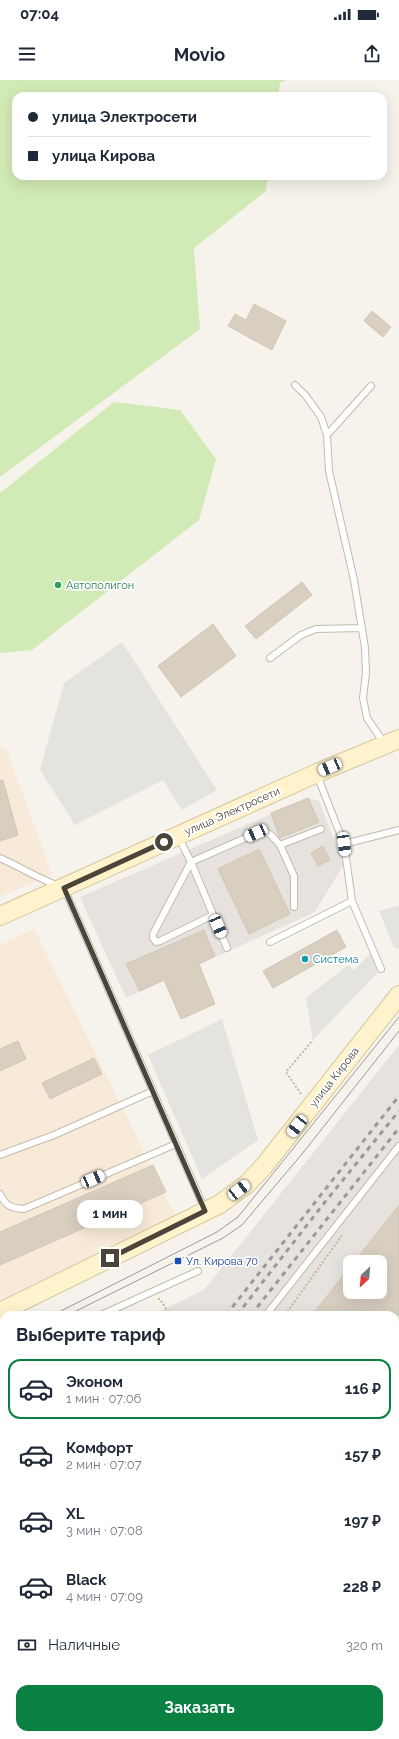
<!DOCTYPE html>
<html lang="ru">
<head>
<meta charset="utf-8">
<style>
	body { margin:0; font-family:Raleway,sans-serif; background:#f6f6f7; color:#1f2937; height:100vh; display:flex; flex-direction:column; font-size:15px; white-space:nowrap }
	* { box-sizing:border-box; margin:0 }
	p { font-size:13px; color:#747a83 }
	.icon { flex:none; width:22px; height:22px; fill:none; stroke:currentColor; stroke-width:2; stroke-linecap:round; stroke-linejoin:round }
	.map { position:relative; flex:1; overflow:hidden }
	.drawer { position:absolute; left:0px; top:1231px; width:399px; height:428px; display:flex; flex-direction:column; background:#fff; border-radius:12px 12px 0 0; box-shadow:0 4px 16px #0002 }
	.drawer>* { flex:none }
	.guide { position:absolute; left:12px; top:12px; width:375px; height:88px; border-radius:12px; box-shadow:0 4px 16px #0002; display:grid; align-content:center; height:88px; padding:0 16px; background:#fff }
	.needle { width:26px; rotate:206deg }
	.buttons { position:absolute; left:343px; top:1175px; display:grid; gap:8px }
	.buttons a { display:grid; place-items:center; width:44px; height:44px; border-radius:8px; background:#fff; box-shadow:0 4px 16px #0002; font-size:20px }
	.end { position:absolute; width:18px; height:18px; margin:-9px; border:5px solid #4b4439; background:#fff; box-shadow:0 0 0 2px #fff }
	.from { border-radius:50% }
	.bubble { position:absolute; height:28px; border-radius:12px; background:#fff; box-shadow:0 4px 16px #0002; font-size:13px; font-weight:700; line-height:28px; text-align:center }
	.car { position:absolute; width:12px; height:24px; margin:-12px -6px; border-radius:5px; box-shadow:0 0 3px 1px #0007; background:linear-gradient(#fff 24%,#345 0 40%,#fff 0 76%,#345 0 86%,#fff 0) }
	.guide b { display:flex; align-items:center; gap:14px; height:38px; font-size:15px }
	.guide b+b { border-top:1px solid #e0e1e3 }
	.guide i { width:10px; height:10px; background:#1f2937 }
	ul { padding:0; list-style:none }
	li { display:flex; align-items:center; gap:12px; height:60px; margin:0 8px 6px; padding:0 8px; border:2px solid transparent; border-radius:12px }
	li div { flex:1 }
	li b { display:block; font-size:15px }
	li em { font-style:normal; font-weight:700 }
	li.active { border-color:#0b8043 }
	li>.icon { width:36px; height:36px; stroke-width:1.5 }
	h2 { padding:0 16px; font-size:18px; line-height:48px }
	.pay { display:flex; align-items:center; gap:10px; height:44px; padding:0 16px; font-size:15px }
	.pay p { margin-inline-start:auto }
	.button { display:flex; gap:8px; margin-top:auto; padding:8px 16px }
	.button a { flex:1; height:46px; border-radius:12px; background:#0b8043; color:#fff; font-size:16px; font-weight:700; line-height:46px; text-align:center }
	.status { display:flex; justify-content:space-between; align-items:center; height:28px; padding:0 20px; background:#fff; direction:ltr }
	.status svg { height:11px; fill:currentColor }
	header { display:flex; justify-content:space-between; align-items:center; height:52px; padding:0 16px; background:#fff; font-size:18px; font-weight:700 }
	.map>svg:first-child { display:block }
	.commercial { fill:#f7ead8 }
	.industrial { fill:#e6e2dd; fill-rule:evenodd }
	.green { fill:#d2eab5 }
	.parking { fill:#e5e3e0 }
	.building { fill:#d8cfc1; stroke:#d3c7b4 }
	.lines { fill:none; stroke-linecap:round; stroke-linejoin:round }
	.lane-casing { stroke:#c2bbae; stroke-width:8 }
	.secondary-casing { stroke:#d6c79b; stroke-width:20 }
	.path { stroke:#c4b79f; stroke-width:2; stroke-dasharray:2 2; stroke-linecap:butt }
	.lane { stroke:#fff; stroke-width:6 }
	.secondary { stroke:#fff3cd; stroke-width:18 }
	.tram { stroke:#9a9a9a; stroke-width:1 }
	.rail { stroke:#9a9a9a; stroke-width:3; stroke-dasharray:5 5; stroke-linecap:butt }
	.route { stroke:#4b4439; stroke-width:5 }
	.leisure-dot { fill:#2e9e5b; stroke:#fff; stroke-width:1.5 }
	.culture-dot { fill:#0f9aa8; stroke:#fff; stroke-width:1.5 }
	.transit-dot { fill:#1a4fb4; stroke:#fff; stroke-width:1.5 }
	.labels { text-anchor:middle; stroke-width:3.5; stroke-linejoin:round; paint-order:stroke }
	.leisure-label { font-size:11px; fill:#27864d; stroke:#fff; text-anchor:start }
	.street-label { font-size:11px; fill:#4b4439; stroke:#fff }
	.culture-label { font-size:11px; fill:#0d838f; stroke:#fff; text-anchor:start }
	.transit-label { font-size:11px; fill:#164399; stroke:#fff; text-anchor:start }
</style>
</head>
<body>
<div class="status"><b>07:04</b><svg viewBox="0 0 49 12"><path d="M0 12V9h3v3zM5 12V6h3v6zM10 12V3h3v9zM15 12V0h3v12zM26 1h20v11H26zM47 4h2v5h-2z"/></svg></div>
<header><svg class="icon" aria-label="menu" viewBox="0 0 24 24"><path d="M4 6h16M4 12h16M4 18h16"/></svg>Movio<svg class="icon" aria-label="share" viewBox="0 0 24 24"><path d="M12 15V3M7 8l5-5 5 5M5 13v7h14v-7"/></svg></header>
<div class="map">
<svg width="399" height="1659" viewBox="0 0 399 1659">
	<rect width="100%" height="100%" fill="#f6f3ec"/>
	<path class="commercial" d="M0 667 6 668 52 794 0 817Z
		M34 849 176 1137 0 1220V864Z"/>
	<path class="industrial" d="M308 718 319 721 344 784 315 832 126 918 80 817Z
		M399 965V1659H0V1327L4 1325V1655H395V1235H153L204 1210ZM350 1182H380V1212H350Z"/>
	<path class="green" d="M0 0H286L280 3 278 16H16V96H268L266 111 194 168 200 249 0 397Z
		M114 322 180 330 216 379 199 440 32 570 0 573V413Z"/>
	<path class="parking" d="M122 562 217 710 182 730 163 700 75 745 40 690 64 603Z
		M399 826V869L394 868 379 831Z
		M373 871 381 889 313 960 306 918 348 885 354 890Z
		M222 939 258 1060 202 1099 148 975Z"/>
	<path class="building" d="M254 224 286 241 272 270 228 246 235 234 246 240Z
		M372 231 391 247 383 257 364 241Z
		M302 502 312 515 256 559 245 546Z
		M213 544 236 576 181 617 158 586Z
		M0 700H3L18 755 0 761Z
		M308 718 319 742 280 758 271 733Z
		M323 766 330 780 318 786 311 773Z
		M259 769 290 834 249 854 218 789Z
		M204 850 215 876 199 884 215 924 181 939 164 900 140 911 126 884Z
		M337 850 346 867 273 908 263 891Z
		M18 961 26 979 0 991V969Z
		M94 978 102 994 50 1019 42 1003Z
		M153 1085 166 1112 0 1185V1152Z
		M399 1125V1235H312L350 1187V1212H380V1182H354Z"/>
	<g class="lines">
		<g class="lane-casing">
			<path id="lane" d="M295 305 306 316 321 337 327 355 329 391 354 500 365 568 366 593 363 618 367 638 384 663
				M327 355 371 306
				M270 578 301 555 316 549 362 548
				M317 695 344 764 352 821 381 889
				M179 758 191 782 227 868
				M344 764 399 750
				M280 765 321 749
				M0 778C22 788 41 800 64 808L205 1130
				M213 835 160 861 156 862 153 858V854L191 782 257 753 265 752 271 755 280 765 294 796V827
				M270 862 352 821
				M0 1075 54 1055 153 1011
				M0 1114C6 1126 10 1128 24 1129L176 1064
				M101 1235 198 1191
				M266 1235 399 1066
				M0 1281 4 1279
				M0 1581 2 1615 0 1618
				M395 1600 399 1595
				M68 1659 70 1655
				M352 1659 355 1655"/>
		</g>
		<g class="secondary-casing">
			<path id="secondary" d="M0 836 317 693 399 659
				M0 1232 220 1124 247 1104 264 1086 399 915"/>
		</g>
		<path class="path" d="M301 1014 286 992 313 960
			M158 1219H160L170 1235
			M285 1235 343 1154
			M0 1303 4 1301
			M106 1655 107 1659"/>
		<use href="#lane" class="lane"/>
		<use href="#secondary" class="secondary"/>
		<path class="tram" d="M53 1235 217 1152 238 1137 399 937
			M68 1235 223 1158 242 1145 302 1074 399 951
			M0 1261 4 1259
			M0 1269 4 1267"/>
		<path class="rail" d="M226 1235 399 1016
			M237 1235 325 1122 399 1031
			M251 1235 399 1048
			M395 1586 399 1581
			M395 1637 399 1628
			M27 1659 28 1655
			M36 1659 37 1655
			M55 1659 56 1655
			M84 1659 86 1655
			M197 1659 199 1655
			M340 1659 343 1655
			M382 1659 384 1655"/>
	</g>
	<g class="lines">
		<path class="route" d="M110 1178 205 1131 64 808 164 762"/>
	</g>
	<circle class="leisure-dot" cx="58" cy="505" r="4"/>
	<circle class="culture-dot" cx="305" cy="879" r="4"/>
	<rect class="transit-dot" x="174" y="1177" width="8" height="8" rx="2"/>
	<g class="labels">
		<g class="leisure-label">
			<text x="66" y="509">Автополигон</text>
		</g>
		<g class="street-label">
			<text transform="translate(232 731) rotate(-24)" y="4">улица Электросети</text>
			<text transform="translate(334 997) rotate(-52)" y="4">улица Кирова</text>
		</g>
		<g class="culture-label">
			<text x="313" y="883">Система</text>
		</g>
		<g class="transit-label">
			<text x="186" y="1185">Ул. Кирова 70</text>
		</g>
	</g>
</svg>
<div class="buttons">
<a><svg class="needle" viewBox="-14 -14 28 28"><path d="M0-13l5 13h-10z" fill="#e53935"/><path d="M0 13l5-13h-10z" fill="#747a83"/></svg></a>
</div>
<i class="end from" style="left:164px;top:762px"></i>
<i class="end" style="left:110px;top:1178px"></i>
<div class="bubble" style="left:77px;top:1120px;width:66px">1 мин</div>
<i class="car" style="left:330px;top:687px;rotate:247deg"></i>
<i class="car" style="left:256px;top:753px;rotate:246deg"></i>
<i class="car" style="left:344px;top:764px;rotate:172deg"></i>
<i class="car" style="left:218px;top:846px;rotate:157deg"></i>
<i class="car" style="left:297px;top:1046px;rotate:218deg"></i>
<i class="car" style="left:93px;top:1099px;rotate:67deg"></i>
<i class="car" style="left:239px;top:1110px;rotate:52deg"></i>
<div class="guide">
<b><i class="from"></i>улица Электросети</b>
<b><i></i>улица Кирова</b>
</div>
<section class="drawer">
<h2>Выберите тариф</h2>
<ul>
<li class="active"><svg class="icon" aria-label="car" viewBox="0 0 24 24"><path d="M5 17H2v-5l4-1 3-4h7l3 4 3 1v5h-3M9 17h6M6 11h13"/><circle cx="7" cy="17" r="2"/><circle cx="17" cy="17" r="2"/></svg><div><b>Эконом</b><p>1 мин · 07:06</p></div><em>116 ₽</em></li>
<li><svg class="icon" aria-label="car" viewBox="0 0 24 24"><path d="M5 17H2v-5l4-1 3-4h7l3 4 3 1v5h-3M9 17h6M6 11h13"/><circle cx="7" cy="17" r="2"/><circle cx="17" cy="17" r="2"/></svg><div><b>Комфорт</b><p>2 мин · 07:07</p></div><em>157 ₽</em></li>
<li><svg class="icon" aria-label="car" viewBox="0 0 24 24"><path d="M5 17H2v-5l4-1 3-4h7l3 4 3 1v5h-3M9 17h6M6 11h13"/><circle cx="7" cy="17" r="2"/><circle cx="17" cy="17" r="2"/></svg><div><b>XL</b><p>3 мин · 07:08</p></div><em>197 ₽</em></li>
<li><svg class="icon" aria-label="car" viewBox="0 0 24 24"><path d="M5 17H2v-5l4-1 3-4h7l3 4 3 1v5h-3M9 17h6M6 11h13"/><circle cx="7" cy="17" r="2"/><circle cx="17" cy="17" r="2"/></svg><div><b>Black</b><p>4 мин · 07:09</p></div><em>228 ₽</em></li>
</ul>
<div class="pay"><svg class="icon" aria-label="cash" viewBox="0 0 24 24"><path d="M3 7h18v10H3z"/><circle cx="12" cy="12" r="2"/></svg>Наличные<p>320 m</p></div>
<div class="button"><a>Заказать</a></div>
</section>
</div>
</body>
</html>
